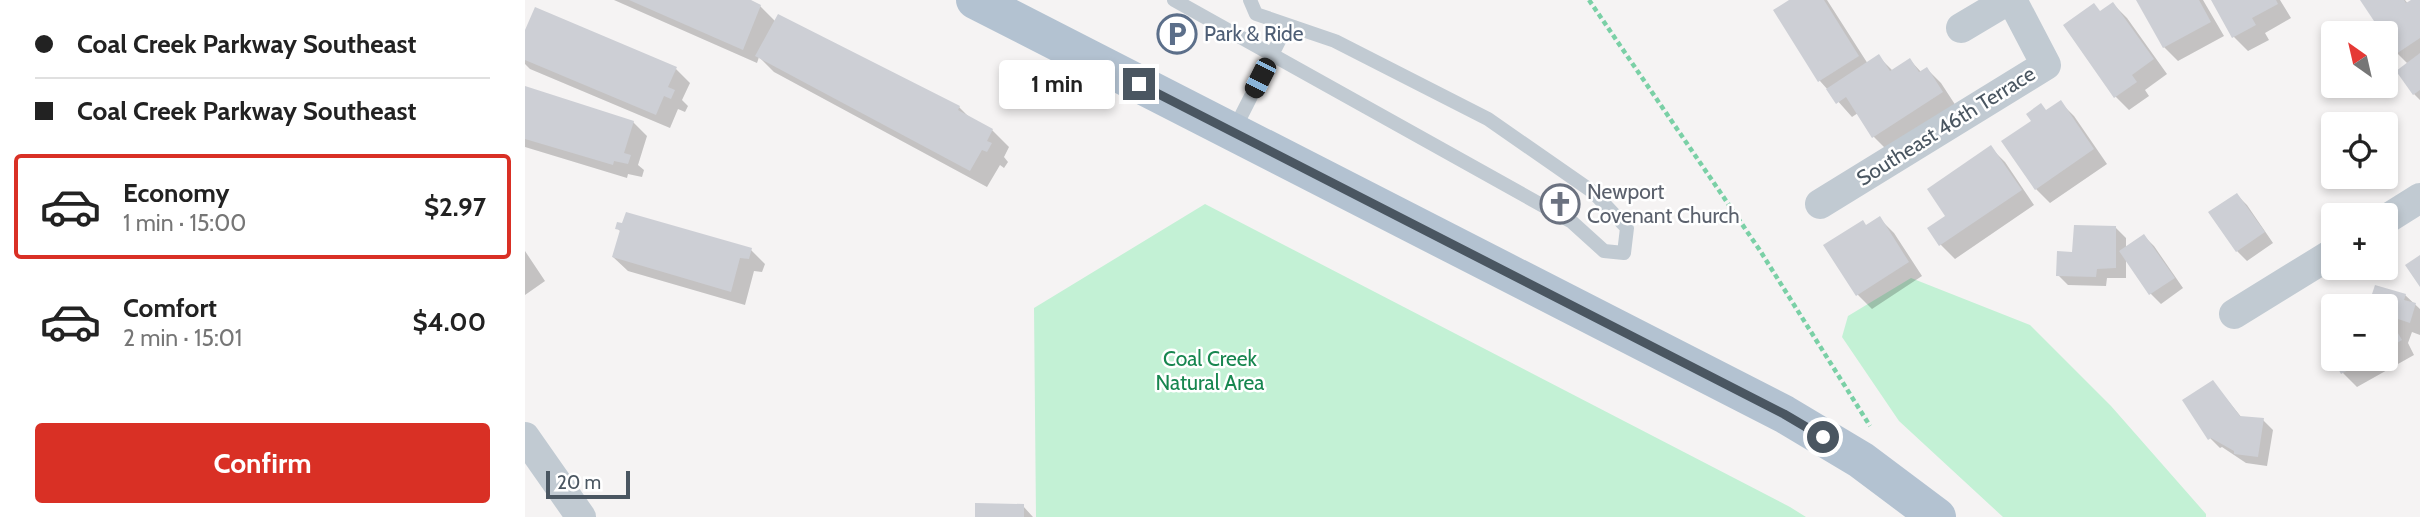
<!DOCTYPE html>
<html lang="en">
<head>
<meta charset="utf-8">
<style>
	body { margin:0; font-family:Cabin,sans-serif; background:#f6f6f6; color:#222; height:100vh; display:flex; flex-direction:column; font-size:26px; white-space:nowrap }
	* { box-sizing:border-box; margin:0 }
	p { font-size:23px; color:#767676 }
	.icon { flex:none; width:38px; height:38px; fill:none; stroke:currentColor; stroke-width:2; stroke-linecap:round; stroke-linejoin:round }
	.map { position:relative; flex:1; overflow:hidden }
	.sheet { display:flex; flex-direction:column; background:#fff; width:525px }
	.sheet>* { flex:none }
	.hud { display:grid; align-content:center; height:154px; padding:0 35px; background:#fff }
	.needle { width:46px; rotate:326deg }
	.controls { position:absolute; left:1796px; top:21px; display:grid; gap:14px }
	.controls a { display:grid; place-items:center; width:77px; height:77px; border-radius:7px; background:#fff; box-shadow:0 4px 10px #0003; font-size:35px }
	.scale { position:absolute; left:21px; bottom:18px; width:84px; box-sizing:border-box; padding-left:7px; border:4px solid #4a5661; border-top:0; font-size:19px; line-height:24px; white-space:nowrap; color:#4a5661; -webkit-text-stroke:5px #fff; paint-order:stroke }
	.end { position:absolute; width:32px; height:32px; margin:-16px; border:9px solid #4a5661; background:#fff; box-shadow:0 0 0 4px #fff }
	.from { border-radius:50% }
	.bubble { position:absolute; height:49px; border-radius:7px; background:#fff; box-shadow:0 4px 10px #0003; font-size:23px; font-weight:700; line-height:49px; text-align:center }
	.car { position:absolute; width:21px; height:42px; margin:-21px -10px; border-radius:9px; box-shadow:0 0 5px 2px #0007; background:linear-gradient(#222 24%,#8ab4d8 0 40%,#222 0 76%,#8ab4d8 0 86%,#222 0) }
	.hud b { display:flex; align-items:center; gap:24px; height:66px; font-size:26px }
	.hud b+b { border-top:2px solid #e0e0e0 }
	.hud i { width:18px; height:18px; background:#222 }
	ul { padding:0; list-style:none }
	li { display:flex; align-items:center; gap:21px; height:105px; margin:0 14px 10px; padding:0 21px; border:4px solid transparent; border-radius:7px }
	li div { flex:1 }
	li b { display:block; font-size:26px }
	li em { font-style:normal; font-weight:700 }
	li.current { border-color:#d93025 }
	li>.icon { width:63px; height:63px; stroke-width:1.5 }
	.button { display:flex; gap:14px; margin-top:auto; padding:14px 35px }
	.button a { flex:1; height:80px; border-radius:7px; background:#d93025; color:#fff; font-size:28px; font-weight:700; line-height:80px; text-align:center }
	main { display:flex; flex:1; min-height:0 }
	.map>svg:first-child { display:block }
	.green { fill:#c3f1d5 }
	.shadow { fill:#0003 }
	.building { fill:#cdcfd5 }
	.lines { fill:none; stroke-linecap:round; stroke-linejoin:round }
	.path { stroke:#7ad0a6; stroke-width:4.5; stroke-dasharray:5 3.5; stroke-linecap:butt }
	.service { stroke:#c1cad2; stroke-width:14 }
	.minor { stroke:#c1cad2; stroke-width:30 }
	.primary { stroke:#b3c2d1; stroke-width:38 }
	.route { stroke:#4a5661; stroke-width:9 }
	.labels { text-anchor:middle; stroke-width:5; stroke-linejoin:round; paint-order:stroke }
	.service-label { font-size:21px; fill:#4e5e75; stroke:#fff; text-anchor:start }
	.street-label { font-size:21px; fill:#4a5661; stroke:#fff }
	.worship-label { font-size:21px; fill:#5b616d; stroke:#fff; text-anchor:start }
	.park-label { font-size:21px; fill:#17864f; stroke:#fff }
</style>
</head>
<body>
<main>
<section class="sheet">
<div class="hud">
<b><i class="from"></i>Coal Creek Parkway Southeast</b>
<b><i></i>Coal Creek Parkway Southeast</b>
</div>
<ul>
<li class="current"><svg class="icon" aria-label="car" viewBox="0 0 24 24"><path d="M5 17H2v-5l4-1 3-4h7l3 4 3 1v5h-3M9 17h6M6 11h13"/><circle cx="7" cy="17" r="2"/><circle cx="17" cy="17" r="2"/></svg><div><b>Economy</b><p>1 min · 15:00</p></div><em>$2.97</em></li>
<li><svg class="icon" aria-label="car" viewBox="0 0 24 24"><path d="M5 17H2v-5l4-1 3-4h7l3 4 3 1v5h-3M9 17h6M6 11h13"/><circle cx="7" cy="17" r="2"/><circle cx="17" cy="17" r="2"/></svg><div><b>Comfort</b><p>2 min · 15:01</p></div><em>$4.00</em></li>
</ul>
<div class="button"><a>Confirm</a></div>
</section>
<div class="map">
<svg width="1895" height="517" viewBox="0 0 1895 517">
	<rect width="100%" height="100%" fill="#f5f3f3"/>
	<path class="green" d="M680 204 1265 507 1281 517H511L509 308Z
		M1386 278 1505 325 1586 406 1681 514V517H1478L1374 421 1317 337 1323 316Z"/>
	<path class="shadow" d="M89 0H222L235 6 251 22 434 107 446 119 467 130 484 147 479 157 483 162 479 168 475 165 462 187 249 72 234 57 232 63Z
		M1267 0H1302L1343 64 1354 57 1368 71 1385 60 1397 73 1402 69 1416 83 1431 106 1363 151 1349 137 1333 113 1327 117 1295 81 1250 11Z
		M1613 0H1678L1699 36 1653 61 1639 47Z
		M1688 0H1755L1766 18 1740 33 1744 40 1723 51 1709 37Z
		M1837 0H1880L1883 4 1889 0H1895V100L1889 94 1883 64 1872 53Z
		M1588 4 1602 18 1642 74 1620 90 1624 96 1604 110 1590 96 1576 12Z
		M0 34 151 69 165 83 157 100 163 106 160 112 153 109 145 128 5 69 0 64Z
		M0 88 108 122 122 136 113 165 119 170 117 177 103 174 102 178 0 147Z
		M1535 102 1549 116 1582 164 1525 203 1511 189 1508 121Z
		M1857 119 1873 140 1864 146 1860 142V124H1850Z
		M1466 148 1480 162 1509 205 1430 259 1416 245 1404 229 1423 216Z
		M1712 195 1722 205 1748 243 1722 261 1712 251 1686 213Z
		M1355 219 1369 233 1397 276 1347 309 1333 295 1301 246Z
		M92 228 226 250 240 264 237 272 229 271 220 305 103 271 88 257 96 232Z
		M1591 228 1601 238V249L1619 236 1629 246 1658 288 1636 304 1626 294 1601 258V278H1582L1581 286 1543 285 1533 275 1549 254Z
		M0 251 20 281 0 295Z
		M1851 287 1880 295 1895 309V335L1887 332 1883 343 1889 355 1832 387 1818 373 1810 359H1860V306H1845Z
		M1688 382 1717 418 1738 420 1748 430 1742 466 1721 463 1697 447 1695 448 1685 438Z
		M498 506 508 517H452Z"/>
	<path class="building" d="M104 0H226L236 5 218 50Z
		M1264 0H1299L1334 56 1293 82 1248 10Z
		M1611 0H1674L1686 22 1638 48Z
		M1686 0H1751L1753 4 1727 18 1731 25 1707 38Z
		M1835 0H1879L1881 3 1886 0H1895V38L1871 54 1860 38V33H1857Z
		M1588 2 1629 59 1607 75 1612 82 1589 98 1538 25 1569 3 1575 11Z
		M10 7 152 67 143 87 150 90 146 99 139 96 131 115 0 60V30Z
		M253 14 435 106 433 110 468 129 462 141 467 143 462 152 457 150 445 171 230 56Z
		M1895 53V90L1888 95 1871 71Z
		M1354 54 1365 71 1385 58 1394 72 1402 67 1418 92 1347 138 1321 97 1311 104 1301 89Z
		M0 86 109 121 99 153 106 155 103 164 89 161 88 165 0 139Z
		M1536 100 1569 149 1510 190 1476 141 1506 121 1501 114 1516 103 1521 110Z
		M1858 117 1870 134 1860 141V124H1846Z
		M1466 145 1497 190 1414 246 1402 228 1420 216 1402 189Z
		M1712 193 1740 232 1711 252 1683 212Z
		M101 212 227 248 224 259 215 258 206 292 87 257 95 230 90 229 92 222 97 223Z
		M1355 216 1384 262 1331 296 1298 245 1338 220 1341 225Z
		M1549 225 1591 226V268L1572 269 1571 277 1531 276 1532 251 1547 252Z
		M1619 234 1650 278 1624 295 1594 251Z
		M1895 255V287L1880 265Z
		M1850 285 1881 294 1879 300 1891 303 1885 323 1873 319 1870 328 1877 340 1860 350V306H1843Z
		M1808 336V359L1798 341Z
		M1808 359H1844L1816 374Z
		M1688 380 1715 416 1739 418 1733 457 1709 454V451L1686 438 1683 440 1657 400Z
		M450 503 499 504V517H450Z"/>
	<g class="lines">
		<path class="path" d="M1064 0 1234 249 1345 426"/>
		<path class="service" d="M649 0 1047 222 1079 251 1099 253 1102 228 1068 192 963 119 810 41 731 14 725 0
			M709 130 762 25"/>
		<path class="minor" d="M1436 28 1483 0
			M1295 204 1521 65 1487 0
			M1860 220 1895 198
			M1709 314 1808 253
			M0 437 56 517"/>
		<path class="primary" d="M450 0 1259 414 1336 460 1412 517"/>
	</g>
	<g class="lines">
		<path class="route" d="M614 84 1259 414 1298 437"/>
	</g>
	<defs>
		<g id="parking-ring" transform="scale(2.0125)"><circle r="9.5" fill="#fff" stroke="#5c6f8a" stroke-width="1.5"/><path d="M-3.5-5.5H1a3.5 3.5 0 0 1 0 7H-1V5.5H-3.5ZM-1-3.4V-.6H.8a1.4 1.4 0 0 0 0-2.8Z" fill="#5c6f8a"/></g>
		<g id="church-ring" transform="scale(2.0125)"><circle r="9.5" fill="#fff" stroke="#6b7280" stroke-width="1.5"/><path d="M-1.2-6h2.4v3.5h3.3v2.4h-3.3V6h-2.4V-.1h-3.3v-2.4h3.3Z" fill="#6b7280"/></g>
	</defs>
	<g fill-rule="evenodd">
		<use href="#parking-ring" x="652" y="34"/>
		<use href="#church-ring" x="1035" y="204"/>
	</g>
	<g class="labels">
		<g class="service-label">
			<text x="679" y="41">Park &amp; Ride</text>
		</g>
		<g class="street-label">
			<text transform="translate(1421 126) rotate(-32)" y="7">Southeast 46th Terrace</text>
		</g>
		<g class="worship-label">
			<text x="1062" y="199">Newport<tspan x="1062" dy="24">Covenant Church</tspan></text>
		</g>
		<g class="park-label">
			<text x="685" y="366">Coal Creek<tspan x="685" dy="24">Natural Area</tspan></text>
		</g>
	</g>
</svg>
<div class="controls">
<a><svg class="needle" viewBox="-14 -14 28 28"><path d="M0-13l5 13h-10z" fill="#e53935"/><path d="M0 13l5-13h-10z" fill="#767676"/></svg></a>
<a><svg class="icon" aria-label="locate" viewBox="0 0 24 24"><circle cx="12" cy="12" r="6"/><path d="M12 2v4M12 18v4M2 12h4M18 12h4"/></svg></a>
<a>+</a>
<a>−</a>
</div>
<div class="scale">20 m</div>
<i class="end from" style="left:1298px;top:437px"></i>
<i class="end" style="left:614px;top:84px"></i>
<div class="bubble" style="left:474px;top:60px;width:116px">1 min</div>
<i class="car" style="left:735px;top:78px;rotate:207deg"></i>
</div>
</main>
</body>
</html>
